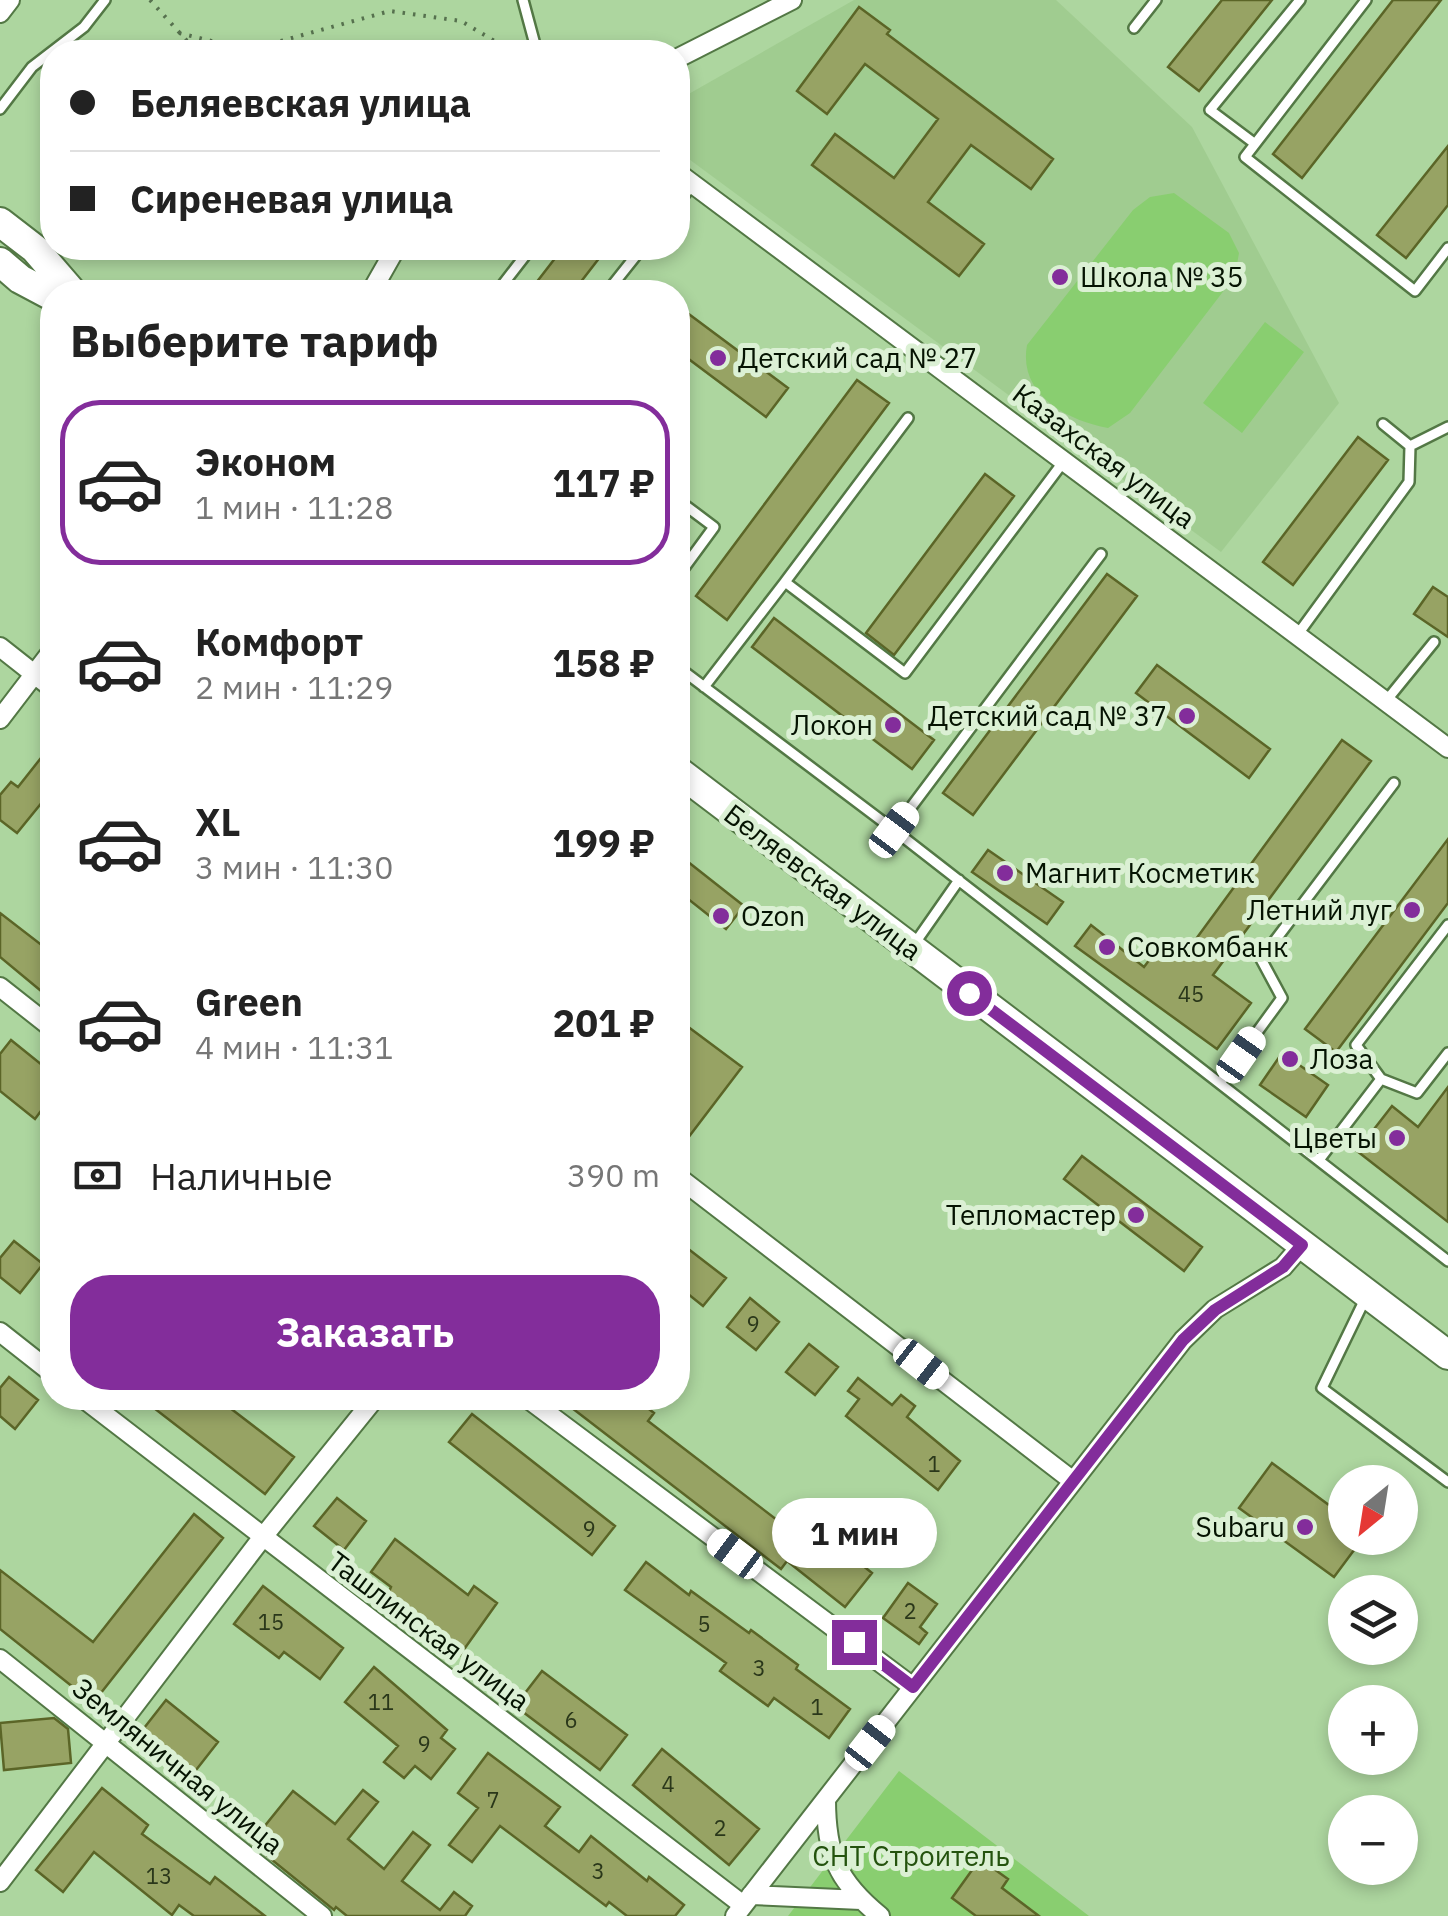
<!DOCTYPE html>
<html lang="ru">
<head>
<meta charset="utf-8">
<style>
	body { margin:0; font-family:"IBM Plex Sans",sans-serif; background:#f2f2f2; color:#222; height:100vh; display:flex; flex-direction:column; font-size:38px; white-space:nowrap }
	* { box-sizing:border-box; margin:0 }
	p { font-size:32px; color:#767676 }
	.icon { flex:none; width:55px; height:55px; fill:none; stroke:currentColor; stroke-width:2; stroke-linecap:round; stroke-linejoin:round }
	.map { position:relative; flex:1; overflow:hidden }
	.sheet { position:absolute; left:40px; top:280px; width:650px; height:1130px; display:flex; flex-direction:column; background:#fff; border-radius:40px; box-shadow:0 5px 15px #0003 }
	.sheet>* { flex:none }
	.banner { position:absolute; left:40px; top:40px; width:650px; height:220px; border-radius:40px; box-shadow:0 5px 15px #0003; display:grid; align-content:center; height:220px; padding:0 30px; background:#fff }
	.needle { width:65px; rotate:210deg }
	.fabs { position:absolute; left:1328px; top:1465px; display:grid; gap:20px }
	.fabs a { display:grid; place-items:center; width:90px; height:90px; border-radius:50%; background:#fff; box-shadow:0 5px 15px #0003; font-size:50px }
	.end { position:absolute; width:45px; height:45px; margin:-22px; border:12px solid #832d9b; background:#fff; box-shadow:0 0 0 5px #fff }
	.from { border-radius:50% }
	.bubble { position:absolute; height:70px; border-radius:35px; background:#fff; box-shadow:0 5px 15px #0003; font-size:32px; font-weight:700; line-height:70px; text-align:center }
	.car { position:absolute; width:30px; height:60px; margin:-30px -15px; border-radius:12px; box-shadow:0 0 8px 2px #0007; background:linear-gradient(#fff 24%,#345 0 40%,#fff 0 76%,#345 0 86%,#fff 0) }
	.banner b { display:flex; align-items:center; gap:35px; height:95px; font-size:38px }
	.banner b+b { border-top:2px solid #e0e0e0 }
	.banner i { width:25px; height:25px; background:#222 }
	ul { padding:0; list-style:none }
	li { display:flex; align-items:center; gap:30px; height:165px; margin:0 20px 15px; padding:0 10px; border:5px solid transparent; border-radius:40px }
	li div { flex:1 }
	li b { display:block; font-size:38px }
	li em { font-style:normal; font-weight:700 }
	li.active { border-color:#832d9b }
	li>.icon { width:90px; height:90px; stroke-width:1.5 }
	h2 { padding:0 30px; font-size:45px; line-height:120px }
	.pay { display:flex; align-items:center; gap:25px; height:110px; padding:0 30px; font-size:38px }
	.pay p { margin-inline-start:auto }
	.action { display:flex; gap:20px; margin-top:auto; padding:20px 30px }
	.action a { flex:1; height:115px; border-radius:40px; background:#832d9b; color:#fff; font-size:40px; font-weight:700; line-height:115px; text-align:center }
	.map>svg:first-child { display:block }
	.built { fill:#a0cc90 }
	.green { fill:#89ce70 }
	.building { fill:#97a364; stroke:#5b6527; stroke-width:2.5 }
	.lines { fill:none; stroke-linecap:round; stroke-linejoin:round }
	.lane-casing { stroke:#537845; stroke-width:14 }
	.street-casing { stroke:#537845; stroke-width:22 }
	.primary-casing { stroke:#537845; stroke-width:32 }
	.path { stroke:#56714e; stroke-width:4; stroke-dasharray:2.5 8; stroke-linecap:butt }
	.lane { stroke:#fff; stroke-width:9 }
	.street { stroke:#fff; stroke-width:18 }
	.primary { stroke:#fff; stroke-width:28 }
	.route { stroke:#832d9b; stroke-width:12 }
	.poi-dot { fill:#832d9b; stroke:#dbf0d4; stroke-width:4 }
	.labels { text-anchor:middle; stroke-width:10; stroke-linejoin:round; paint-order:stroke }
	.number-label { font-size:22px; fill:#2a371a }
	.poi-label { font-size:28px; fill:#051302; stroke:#dbf0d4; text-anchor:start }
	.street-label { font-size:28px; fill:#051302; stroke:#dbf0d4 }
	.park-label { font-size:28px; fill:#24530e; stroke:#dbf0d4 }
</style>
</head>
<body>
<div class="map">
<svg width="1448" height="1916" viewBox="0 0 1448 1916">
	<rect width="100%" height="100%" fill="#add69f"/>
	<path class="built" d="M854 0H1056L1192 127 1339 403 1221 552 678 151V100Z"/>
	<path class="green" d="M1174 193 1229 233 1239 253 1235 276 1130 413 1108 428C1066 420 1018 394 1027 345L1133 210 1150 197Z
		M1265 322 1304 352 1242 433 1203 403Z
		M899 1771 1089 1916H788Z"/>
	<path class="building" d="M1222 0H1272L1199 91 1168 67Z
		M1393 0H1441L1302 178 1273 154Z
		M859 7 890 30 887 34 1053 159 1031 189 971 145 928 202 984 244 959 276 812 165 835 134 894 178 938 119 865 64 827 114 797 91Z
		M1448 146V205L1406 258 1377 235Z
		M563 248H607L573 292H529Z
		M678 306 788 388 766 417 678 351Z
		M857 380 889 403 727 620 696 596Z
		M1358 437 1388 460 1293 585 1263 562Z
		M985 474 1014 496 894 655 866 633Z
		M1107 574 1137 596 973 815 943 793Z
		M1433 587 1448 597V637L1414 614Z
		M774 618 934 740 912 769 752 647Z
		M1157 665 1270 749 1249 778 1136 693Z
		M1342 740 1371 761 1213 975 1251 1003 1217 1049 1075 946 1091 925 1144 967 1165 939 1185 954Z
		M52 744V790L17 833 0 820V795L11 782 18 787Z
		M1448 839V903L1336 1052 1305 1029Z
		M988 850 1063 902 1047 924 972 872Z
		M678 854 744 906 726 929 678 891Z
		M0 913 52 953V1000L0 957Z
		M687 1026 742 1067 678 1151V1039Z
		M11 1040 52 1073V1096L35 1119 0 1091V1054Z
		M1282 1053 1328 1085 1306 1117 1260 1085Z
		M1448 1087V1222L1357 1151 1392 1106 1418 1127Z
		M1082 1156 1202 1247 1184 1271 1064 1179Z
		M14 1241 43 1264 20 1293 0 1277V1258Z
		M678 1241 726 1278 703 1306 678 1286Z
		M750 1298 779 1322 756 1350 727 1327Z
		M809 1344 838 1367 815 1395 786 1372Z
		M9 1377 38 1400 15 1429 0 1416V1388Z
		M858 1378 892 1405 901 1395 915 1406 907 1417 960 1461 938 1490 846 1416 859 1399 848 1391Z
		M141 1398H217L294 1457 265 1494Z
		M559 1398H635L654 1413 648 1421 820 1553 831 1540 872 1573 845 1607 787 1561 781 1569Z
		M472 1414 615 1526 592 1555 449 1442Z
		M1272 1463 1345 1517V1538H1363L1334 1577 1239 1508Z
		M337 1498 366 1521 344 1550 314 1526Z
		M194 1514 223 1538 93 1703 0 1629V1570L93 1642Z
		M395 1539 468 1595 474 1586 497 1603 460 1655 411 1620 415 1613 388 1594 391 1587 371 1572Z
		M646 1562 689 1595 691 1591 749 1633 751 1630 798 1665 796 1669 850 1709 829 1738 774 1698 768 1706 720 1671 726 1663 625 1590Z
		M908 1583 937 1604 920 1627 927 1633 919 1644 883 1618Z
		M263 1586 343 1648 320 1679 284 1652 279 1658 234 1624Z
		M374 1667 447 1730 441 1738 455 1749 431 1779 415 1766 404 1778 384 1762 398 1746 345 1702Z
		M542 1671 627 1735 600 1770 515 1706Z
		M166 1700 218 1742 189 1779 137 1737Z
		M54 1718 68 1729 71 1763 4 1770 0 1723Z
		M662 1749 759 1829 729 1865 633 1785Z
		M488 1753 560 1807 545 1826 579 1852 591 1836 647 1881 649 1877 684 1905 675 1916H627L609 1902 606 1906 500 1826 472 1862 449 1845 478 1808 458 1793Z
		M102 1788 148 1825 142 1834 210 1884 215 1877 265 1916H194L179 1905 172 1915 94 1852 63 1892 36 1870Z
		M363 1790 378 1802 348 1839 384 1869 413 1832 430 1845 402 1881 440 1910 454 1892 472 1906 465 1916H347L336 1907 334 1910 251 1843 293 1791 335 1824Z
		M980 1859 1008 1879 1002 1888 1039 1916H976L952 1898Z"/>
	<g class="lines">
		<g class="lane-casing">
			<path id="lane" d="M523 0 537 52
				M1366 0 1245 157 1415 291 1448 248
				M1134 28 1156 0
				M0 109 32 67 84 27 105 0
				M1254 143 1210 110 1300 0
				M678 203 694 183
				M497 292 531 248
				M607 292 642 248
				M1410 446 1448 427
				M678 500 714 527 678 576
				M785 582 908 418
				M1298 634 1409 482 1410 446 1383 424
				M678 667 894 830 1448 1261
				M704 687 785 582 905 673 1064 461
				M1386 701 1434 642
				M894 830 1101 554
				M915 943 959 880
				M1381 1079 1356 1045 1448 925
				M1220 1083 1282 998 1261 959 1394 783
				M1319 1160 1381 1079 1417 1093 1448 1053
				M1366 1297 1322 1388 1448 1482"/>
		</g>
		<g class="street-casing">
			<path id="street" d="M0 13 10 0
				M678 58 792 0
				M678 173 1448 748
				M371 292 396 248
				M0 647 52 688
				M0 719 52 651
				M0 987 52 1028
				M678 1177 1073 1481
				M0 1332 52 1373
				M83 1398 743 1905
				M527 1398 913 1687
				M0 1659 322 1916
				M826 1799C826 1854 837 1881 880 1916
				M0 1882 262 1538 375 1398
				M751 1895 861 1900
				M735 1916 1183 1340 1215 1309 1283 1267 1302 1245"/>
		</g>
		<g class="primary-casing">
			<path id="primary" d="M0 222 35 249 72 292
				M0 262 20 279 52 296
				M678 771 1448 1355"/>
		</g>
		<path class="path" d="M150 0 197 52
			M179 33 248 50 390 11 461 21 513 52"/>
		<use href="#lane" class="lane"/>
		<use href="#street" class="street"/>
		<use href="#primary" class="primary"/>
	</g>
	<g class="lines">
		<path class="route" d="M854 1642 913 1687 1183 1340 1215 1310 1283 1267 1302 1245 969 993"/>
	</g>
	<g class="poi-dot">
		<circle cx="1060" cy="277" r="10"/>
		<circle cx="718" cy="358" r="10"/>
		<circle cx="1187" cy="716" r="10"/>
		<circle cx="893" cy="725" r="10"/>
		<circle cx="1005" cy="873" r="10"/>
		<circle cx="1412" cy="910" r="10"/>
		<circle cx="721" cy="916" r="10"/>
		<circle cx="1107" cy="947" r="10"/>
		<circle cx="1290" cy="1059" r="10"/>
		<circle cx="1397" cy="1138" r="10"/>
		<circle cx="1136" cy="1215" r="10"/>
		<circle cx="1305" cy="1527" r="10"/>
	</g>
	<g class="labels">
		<g class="number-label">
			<text x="1191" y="1002">45</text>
			<text x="753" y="1332">9</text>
			<text x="934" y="1472">1</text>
			<text x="589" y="1537">9</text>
			<text x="910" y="1619">2</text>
			<text x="271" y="1630">15</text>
			<text x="704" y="1632">5</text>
			<text x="759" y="1676">3</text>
			<text x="381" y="1710">11</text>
			<text x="817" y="1715">1</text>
			<text x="571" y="1728">6</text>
			<text x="424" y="1752">9</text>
			<text x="668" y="1792">4</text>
			<text x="493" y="1808">7</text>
			<text x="720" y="1836">2</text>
			<text x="598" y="1879">3</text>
			<text x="159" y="1884">13</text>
		</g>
		<g class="poi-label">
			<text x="1080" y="287">Школа № 35</text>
			<text x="738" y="368">Детский сад № 27</text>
			<text x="1167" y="726" text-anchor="end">Детский сад № 37</text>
			<text x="873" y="735" text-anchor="end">Локон</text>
			<text x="1025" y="883">Магнит Косметик</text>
			<text x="1392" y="920" text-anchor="end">Летний луг</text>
			<text x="741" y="926">Ozon</text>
			<text x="1127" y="957">Совкомбанк</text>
			<text x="1310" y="1069">Лоза</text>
			<text x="1377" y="1148" text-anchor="end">Цветы</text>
			<text x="1116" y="1225" text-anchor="end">Тепломастер</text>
			<text x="1285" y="1537" text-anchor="end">Subaru</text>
		</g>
		<g class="street-label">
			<text transform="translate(1104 456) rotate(37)" y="10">Казахская улица</text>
			<text transform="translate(823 882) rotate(37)" y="10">Беляевская улица</text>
			<text transform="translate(429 1631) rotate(37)" y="10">Ташлинская улица</text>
			<text transform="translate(178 1766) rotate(39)" y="10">Земляничная улица</text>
		</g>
		<g class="park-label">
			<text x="911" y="1866">СНТ Строитель</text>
		</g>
	</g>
</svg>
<div class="fabs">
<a><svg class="needle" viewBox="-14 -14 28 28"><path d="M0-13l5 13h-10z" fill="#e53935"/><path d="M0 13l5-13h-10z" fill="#767676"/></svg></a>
<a><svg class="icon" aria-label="layers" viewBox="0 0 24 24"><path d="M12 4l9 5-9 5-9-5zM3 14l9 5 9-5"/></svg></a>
<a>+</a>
<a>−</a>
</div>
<i class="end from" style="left:969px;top:993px"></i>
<i class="end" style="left:854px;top:1642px"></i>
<div class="bubble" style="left:772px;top:1498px;width:165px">1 мин</div>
<i class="car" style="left:894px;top:830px;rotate:37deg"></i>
<i class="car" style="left:1241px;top:1055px;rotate:35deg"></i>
<i class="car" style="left:921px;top:1364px;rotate:128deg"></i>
<i class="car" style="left:735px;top:1554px;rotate:307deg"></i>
<i class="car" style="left:870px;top:1743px;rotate:38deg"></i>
<div class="banner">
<b><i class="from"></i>Беляевская улица</b>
<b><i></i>Сиреневая улица</b>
</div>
<section class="sheet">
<h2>Выберите тариф</h2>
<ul>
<li class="active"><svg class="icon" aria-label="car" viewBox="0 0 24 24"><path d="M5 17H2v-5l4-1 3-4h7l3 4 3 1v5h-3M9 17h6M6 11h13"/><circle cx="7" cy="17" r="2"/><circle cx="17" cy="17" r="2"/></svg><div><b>Эконом</b><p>1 мин · 11:28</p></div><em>117 ₽</em></li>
<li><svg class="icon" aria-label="car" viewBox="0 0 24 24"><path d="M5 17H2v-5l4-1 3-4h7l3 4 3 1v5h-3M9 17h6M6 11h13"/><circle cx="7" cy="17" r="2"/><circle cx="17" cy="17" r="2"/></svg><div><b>Комфорт</b><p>2 мин · 11:29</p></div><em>158 ₽</em></li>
<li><svg class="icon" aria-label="car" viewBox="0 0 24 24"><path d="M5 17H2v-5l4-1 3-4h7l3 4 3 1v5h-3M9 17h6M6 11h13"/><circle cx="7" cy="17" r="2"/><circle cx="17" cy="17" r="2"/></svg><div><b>XL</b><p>3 мин · 11:30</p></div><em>199 ₽</em></li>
<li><svg class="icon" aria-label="car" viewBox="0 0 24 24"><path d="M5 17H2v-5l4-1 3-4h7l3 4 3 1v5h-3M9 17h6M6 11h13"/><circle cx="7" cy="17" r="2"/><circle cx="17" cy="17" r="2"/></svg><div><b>Green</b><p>4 мин · 11:31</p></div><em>201 ₽</em></li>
</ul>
<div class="pay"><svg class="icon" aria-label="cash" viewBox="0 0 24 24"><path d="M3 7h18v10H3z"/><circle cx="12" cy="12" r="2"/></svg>Наличные<p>390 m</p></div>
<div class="action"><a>Заказать</a></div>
</section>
</div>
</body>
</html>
